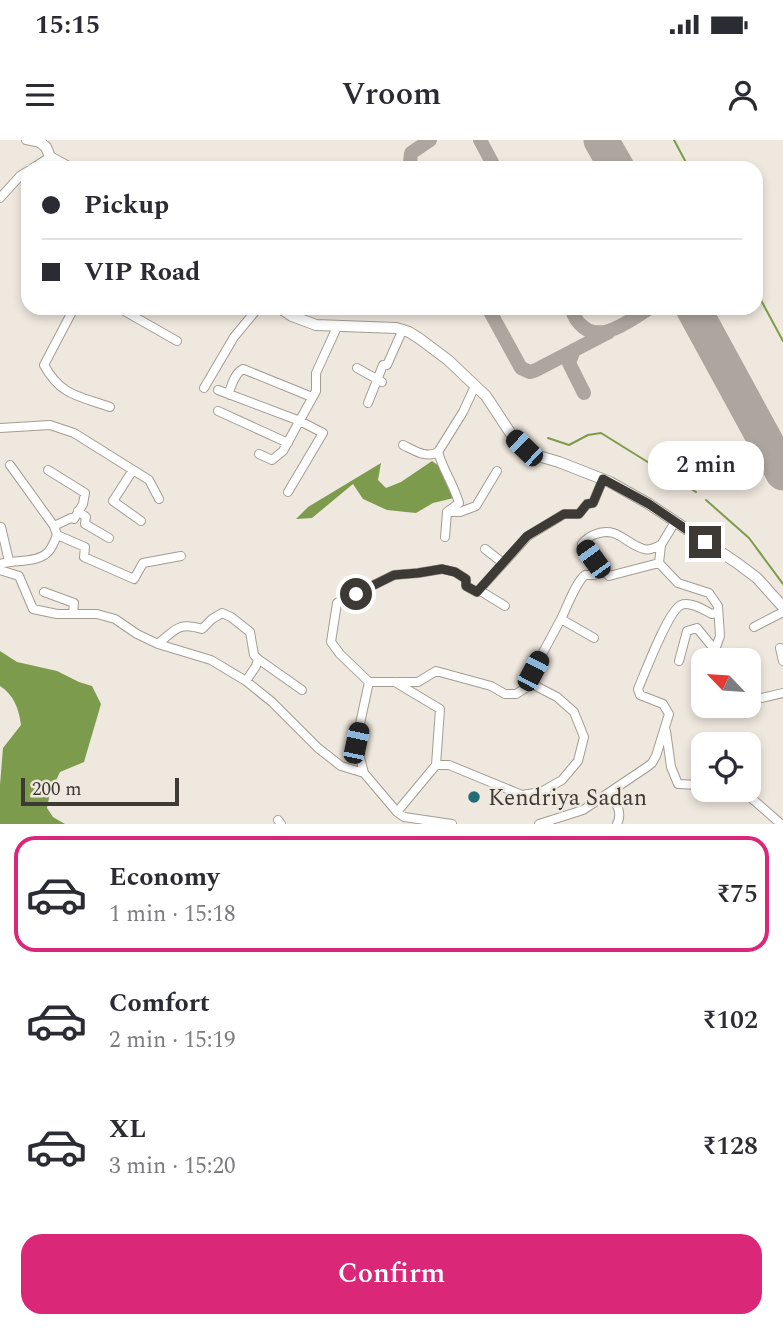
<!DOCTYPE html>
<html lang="en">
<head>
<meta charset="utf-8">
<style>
	body { margin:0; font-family:Spectral,serif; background:#f2f2f3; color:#2b2b33; height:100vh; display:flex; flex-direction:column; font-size:26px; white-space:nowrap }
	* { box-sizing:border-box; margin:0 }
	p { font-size:23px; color:#7c7c81 }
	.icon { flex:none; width:38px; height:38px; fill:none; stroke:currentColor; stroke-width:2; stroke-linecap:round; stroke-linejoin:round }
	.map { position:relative; height:684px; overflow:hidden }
	.sheet { display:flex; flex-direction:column; background:#fff; flex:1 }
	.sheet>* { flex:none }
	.guide { position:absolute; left:21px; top:21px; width:742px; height:154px; border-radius:21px; box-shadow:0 4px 10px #0003; display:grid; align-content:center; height:154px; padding:0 21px; background:#fff }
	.needle { width:46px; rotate:295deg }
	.tools { position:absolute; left:691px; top:508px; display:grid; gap:14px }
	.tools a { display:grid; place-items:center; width:70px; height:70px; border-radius:14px; background:#fff; box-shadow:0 4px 10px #0003; font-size:35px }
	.scale { position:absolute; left:21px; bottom:18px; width:158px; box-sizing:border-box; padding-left:7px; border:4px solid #3d3a36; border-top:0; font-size:19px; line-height:24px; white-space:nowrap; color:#3d3a36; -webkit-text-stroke:5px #efe8de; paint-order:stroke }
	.end { position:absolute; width:32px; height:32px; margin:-16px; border:9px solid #3d3a36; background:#fff; box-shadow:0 0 0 4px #fff }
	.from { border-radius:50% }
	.bubble { position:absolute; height:49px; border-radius:21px; background:#fff; box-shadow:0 4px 10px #0003; font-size:23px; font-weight:600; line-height:49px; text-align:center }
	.car { position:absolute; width:21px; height:42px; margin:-21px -10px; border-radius:9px; box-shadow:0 0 5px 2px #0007; background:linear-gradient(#222 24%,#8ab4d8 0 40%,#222 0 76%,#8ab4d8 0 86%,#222 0) }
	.guide b { display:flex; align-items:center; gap:24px; height:66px; font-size:26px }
	.guide b+b { border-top:2px solid #e1e1e2 }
	.guide i { width:18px; height:18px; background:#2b2b33 }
	ul { padding:12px 0 0; list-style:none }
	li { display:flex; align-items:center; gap:21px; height:116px; margin:0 14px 10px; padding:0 7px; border:4px solid transparent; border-radius:21px }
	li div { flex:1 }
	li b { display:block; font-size:26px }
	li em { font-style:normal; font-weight:600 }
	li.on { border-color:#db2777 }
	li>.icon { width:63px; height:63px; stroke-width:1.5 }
	.button { display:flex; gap:14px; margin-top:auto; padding:14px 21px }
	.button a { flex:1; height:80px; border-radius:21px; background:#db2777; color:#fff; font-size:28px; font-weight:600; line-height:80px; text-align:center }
	.status { display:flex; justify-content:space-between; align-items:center; height:49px; padding:0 35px; background:#fff; direction:ltr }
	.status svg { height:19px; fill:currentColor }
	header { display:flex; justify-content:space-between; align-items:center; height:91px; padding:0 21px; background:#fff; font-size:32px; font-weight:600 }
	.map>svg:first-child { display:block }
	.water { fill:#7c9b4d }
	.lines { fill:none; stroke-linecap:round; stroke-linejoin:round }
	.stream { stroke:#7c9b4d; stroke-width:2 }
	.taxiway { stroke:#aca69e; stroke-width:14 }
	.runway { stroke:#aca69e; stroke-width:35 }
	.minor-casing { stroke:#a39c93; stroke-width:10 }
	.highway-casing { stroke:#a39c93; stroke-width:12 }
	.minor { stroke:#fff; stroke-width:8 }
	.highway { stroke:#fff; stroke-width:10 }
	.route { stroke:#3d3a36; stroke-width:9 }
	.poi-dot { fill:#236d76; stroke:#efe8de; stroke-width:2.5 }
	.labels { text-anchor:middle; stroke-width:5; stroke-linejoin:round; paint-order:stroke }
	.poi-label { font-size:23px; fill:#3d3a36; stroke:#efe8de; text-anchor:start }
</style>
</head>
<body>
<div class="status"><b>15:15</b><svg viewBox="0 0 49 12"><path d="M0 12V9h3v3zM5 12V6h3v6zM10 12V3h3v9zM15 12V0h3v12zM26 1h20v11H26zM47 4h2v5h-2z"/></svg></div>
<header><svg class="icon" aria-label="menu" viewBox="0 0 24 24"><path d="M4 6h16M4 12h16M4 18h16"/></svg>Vroom<svg class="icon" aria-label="person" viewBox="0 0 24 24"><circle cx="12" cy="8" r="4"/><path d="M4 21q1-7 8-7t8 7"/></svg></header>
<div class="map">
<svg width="783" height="684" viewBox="0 0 783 684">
	<rect width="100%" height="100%" fill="#efe8de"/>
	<path class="water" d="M432 321 449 333 454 358 433 363 416 373 387 370 363 359 353 344 312 378 296 379 308 367 381 323 378 340 386 348 401 342Z
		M0 511 17 522 57 531 79 542 92 546 101 564 84 622 60 632 50 653 47 668 53 677 65 684H0V645L3 608 21 585C19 569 14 555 0 546Z"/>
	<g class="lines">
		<path class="stream" d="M674 0 689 28
			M756 151 783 201
			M548 298 569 305 588 295 601 293 696 352
			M706 360 749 398 783 444"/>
		<path class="taxiway" d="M480 0 495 28
			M412 28 410 23 411 13 430 0
			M604 28 605 7
			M488 168 521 228 530 232 536 230 609 192
			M571 168C573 173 575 179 579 183 599 207 631 179 650 168
			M689 168 695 172
			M574 210 569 223 584 253"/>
		<path class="runway" d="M601 0 617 28
			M693 168 783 333"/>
		<g class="minor-casing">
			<path id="minor" d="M26 0 41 3
				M33 28 50 17
				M0 58 20 36 28 31
				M74 168 44 225C61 256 79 256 110 267
				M119 168 177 201
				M357 228 382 242
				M204 248 234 197 258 168
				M218 250 300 281 323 293 288 352
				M230 255 229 252C232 244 235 233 243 229L312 257
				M368 263 383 225H387L403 189
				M218 271 288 303
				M0 288 50 285 74 293 149 340 159 359
				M403 305C414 310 426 319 438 312L463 272 475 246
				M438 312C443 330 454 345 459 363L447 372 445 397
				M259 314 272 320 283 311 316 251V233L338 185
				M10 325 54 386
				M133 330 113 361 141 381
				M78 371 86 377 85 384 109 398
				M447 372H460L476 366 497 331
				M1 387 9 421
				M57 395 85 407 84 417 134 439 143 423 181 416
				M485 409 503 423
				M593 419 582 404C586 399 589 396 596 394 618 386 625 404 644 409 651 411 655 407 661 405
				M659 423 678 443 709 453 718 466 720 496 715 510 721 520
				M659 423 661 405 675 382
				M0 424C14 419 38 424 49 411 53 406 55 400 57 395L54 386 71 378 74 379 83 364 85 353 48 330
				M0 430 19 436 33 469 57 474H97L115 479 137 494 158 504 211 520 246 541 272 562 318 608 341 626 364 633
				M479 450 505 466
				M44 452 74 463 73 474
				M561 479C567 467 576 442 585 435H593L606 432 609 436 659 423
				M754 487 783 472
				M158 504C176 489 178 482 202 489L212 479 222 473 231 477 250 492 254 515 258 519 256 526 246 541
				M780 508 783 521
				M258 519 302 550
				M679 521 687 491 697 488 715 510 711 520
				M703 536H704
				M369 542 356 602 364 633 397 672 404 677 452 684
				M532 544 533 531 561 479 594 498
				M749 561 783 553
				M666 591 671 627 678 644 700 645 704 643
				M436 625 440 569 395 542H369L340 514 331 502 337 463 394 435 418 433 442 429 455 432 466 439V446L477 452 528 396 564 374H579L587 364 593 363 603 339
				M741 649 781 684
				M610 653C616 664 623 672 617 684
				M397 672 436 625H449L522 655 541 652 562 640 578 621 584 597 574 572 557 557 532 544 516 554H505L491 546 436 531 418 542H398
				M278 680 281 684
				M539 684 583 670 647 627 652 623 656 616 669 574 663 564 640 555 638 549C645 533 668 471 681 465 690 461 704 470 712 474L718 472"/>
		</g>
		<g class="highway-casing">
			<path id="highway" d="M41 0V3L46 7 50 17 70 28
				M280 168 292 176 316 185 396 188 409 192 420 199 448 220 486 256 513 297 524 308 535 315 559 322 610 342 649 364 737 423 757 438 783 467"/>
		</g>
		<use href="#minor" class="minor"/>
		<use href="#highway" class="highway"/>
	</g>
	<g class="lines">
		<path class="route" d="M356 454 394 435 418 433 442 429 455 432 466 439V446L477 452 527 396 564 374H579L587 364 593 363 603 339 649 364 705 402"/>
	</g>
	<circle class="poi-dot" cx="474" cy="657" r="7"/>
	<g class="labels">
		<g class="poi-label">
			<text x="488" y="665">Kendriya Sadan</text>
		</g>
	</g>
</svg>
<div class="tools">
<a><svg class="needle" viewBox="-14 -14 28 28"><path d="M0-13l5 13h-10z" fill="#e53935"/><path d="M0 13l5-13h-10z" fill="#7c7c81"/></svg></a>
<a><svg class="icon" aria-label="locate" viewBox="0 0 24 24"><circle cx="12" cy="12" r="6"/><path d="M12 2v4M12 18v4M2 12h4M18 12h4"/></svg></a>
</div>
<div class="scale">200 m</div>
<i class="end from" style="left:356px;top:454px"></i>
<i class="end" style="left:705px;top:402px"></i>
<div class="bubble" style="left:648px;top:301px;width:116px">2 min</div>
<i class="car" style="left:524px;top:308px;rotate:314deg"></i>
<i class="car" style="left:593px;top:419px;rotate:324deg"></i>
<i class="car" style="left:533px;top:531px;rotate:28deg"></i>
<i class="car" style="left:356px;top:603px;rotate:12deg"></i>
<div class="guide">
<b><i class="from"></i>Pickup</b>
<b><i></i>VIP Road</b>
</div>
</div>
<section class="sheet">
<ul>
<li class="on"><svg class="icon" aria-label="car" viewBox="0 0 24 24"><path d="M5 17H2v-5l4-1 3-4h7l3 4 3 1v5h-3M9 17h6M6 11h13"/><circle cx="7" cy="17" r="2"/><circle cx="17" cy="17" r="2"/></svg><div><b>Economy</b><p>1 min · 15:18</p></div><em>₹75</em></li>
<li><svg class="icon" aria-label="car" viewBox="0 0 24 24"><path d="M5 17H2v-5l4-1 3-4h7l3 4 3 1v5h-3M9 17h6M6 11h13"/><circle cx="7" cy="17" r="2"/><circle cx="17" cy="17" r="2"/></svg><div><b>Comfort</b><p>2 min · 15:19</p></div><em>₹102</em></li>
<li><svg class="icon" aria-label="car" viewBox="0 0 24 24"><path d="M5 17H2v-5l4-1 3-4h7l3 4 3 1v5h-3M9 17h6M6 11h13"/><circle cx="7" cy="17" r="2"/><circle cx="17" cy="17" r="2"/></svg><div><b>XL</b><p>3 min · 15:20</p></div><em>₹128</em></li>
</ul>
<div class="button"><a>Confirm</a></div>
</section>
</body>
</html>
